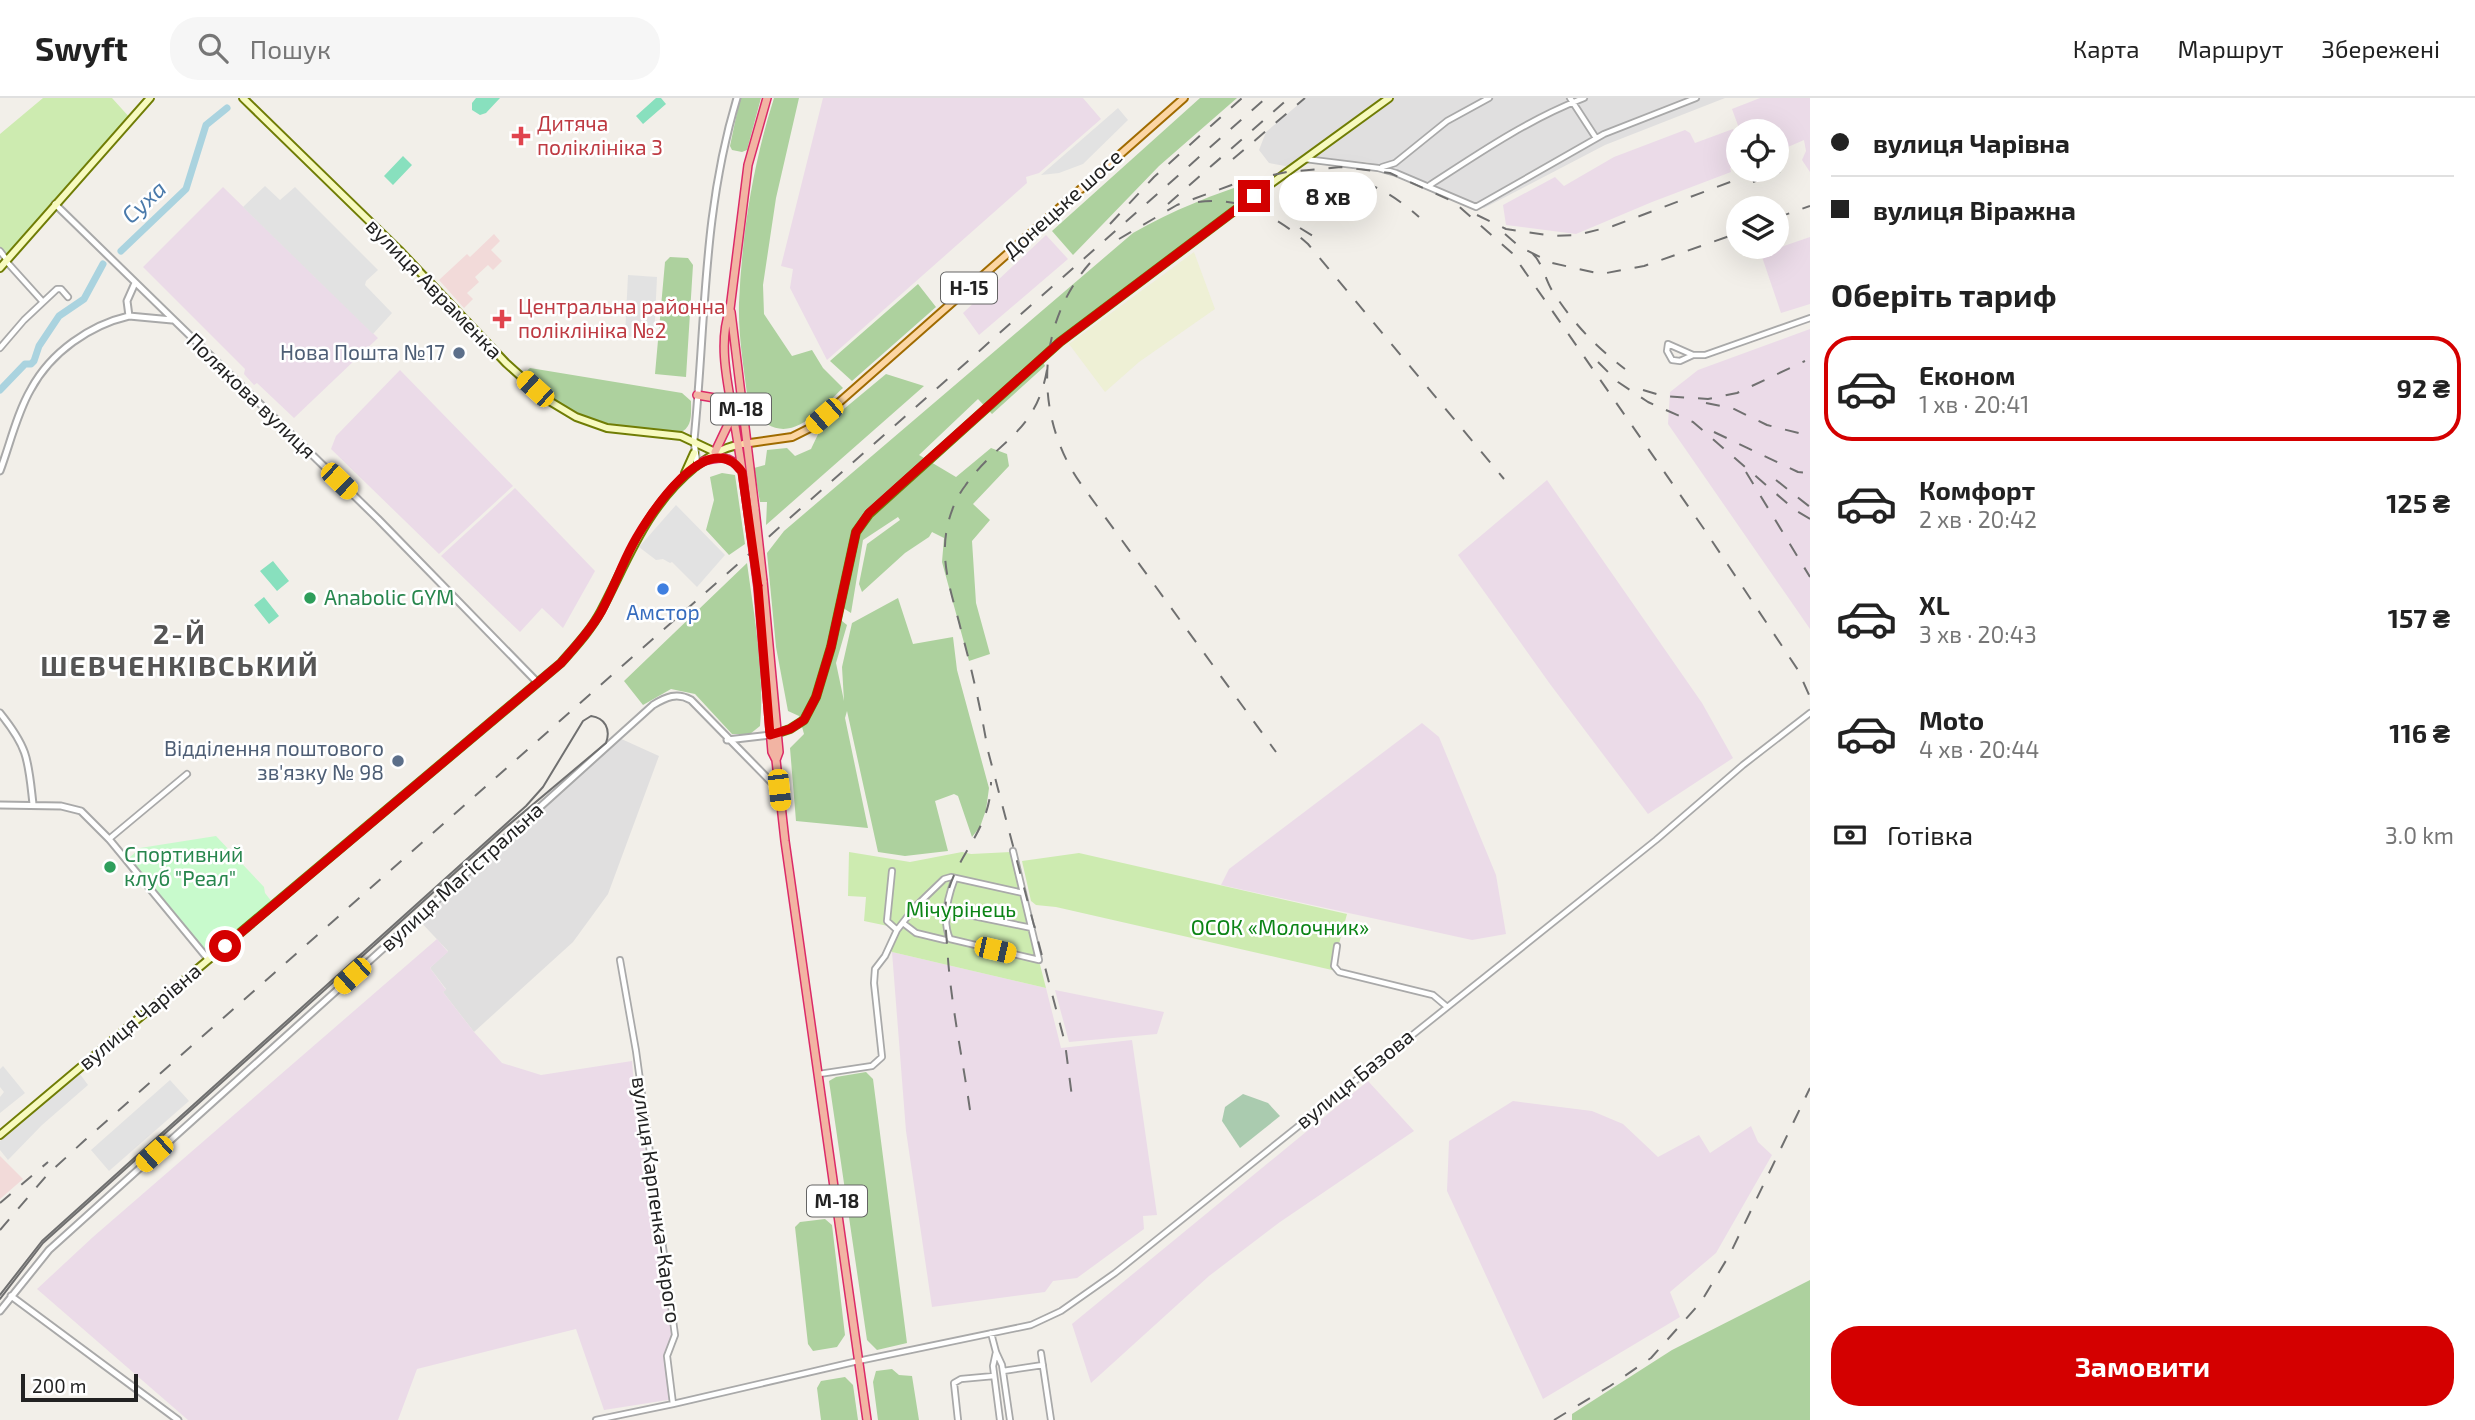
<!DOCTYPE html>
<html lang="uk">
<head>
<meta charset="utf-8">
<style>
	body { margin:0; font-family:"Exo 2",sans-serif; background:#f6f6f6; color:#222; height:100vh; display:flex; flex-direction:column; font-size:26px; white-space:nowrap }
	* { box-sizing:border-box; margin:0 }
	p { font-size:23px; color:#767676 }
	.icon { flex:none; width:38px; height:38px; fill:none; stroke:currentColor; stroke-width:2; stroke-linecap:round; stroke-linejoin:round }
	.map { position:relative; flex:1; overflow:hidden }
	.sheet { display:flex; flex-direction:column; background:#fff; width:665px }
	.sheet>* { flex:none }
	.top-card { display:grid; align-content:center; height:154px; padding:0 21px; background:#fff }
	.buttons { position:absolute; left:1726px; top:21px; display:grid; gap:14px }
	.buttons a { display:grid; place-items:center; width:63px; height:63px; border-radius:50%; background:#fff; box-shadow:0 7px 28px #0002; font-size:35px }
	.scale { position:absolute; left:21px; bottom:18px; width:117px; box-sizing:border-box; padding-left:7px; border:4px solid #222; border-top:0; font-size:19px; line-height:24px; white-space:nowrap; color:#222; -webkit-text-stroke:5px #fff; paint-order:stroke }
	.end { position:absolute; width:32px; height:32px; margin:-16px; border:9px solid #d40000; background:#fff; box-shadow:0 0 0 4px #fff }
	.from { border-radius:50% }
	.bubble { position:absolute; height:49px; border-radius:24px; background:#fff; box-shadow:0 7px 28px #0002; font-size:23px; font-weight:700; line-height:49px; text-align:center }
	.car { position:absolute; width:21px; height:42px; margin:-21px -10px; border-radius:9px; box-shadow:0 0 5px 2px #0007; background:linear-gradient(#f5c518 24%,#345 0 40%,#f5c518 0 76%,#345 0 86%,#f5c518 0) }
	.top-card b { display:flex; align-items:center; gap:24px; height:66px; font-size:26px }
	.top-card b+b { border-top:2px solid #e0e0e0 }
	.top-card i { width:18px; height:18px; background:#222 }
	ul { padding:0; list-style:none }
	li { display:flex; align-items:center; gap:21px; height:105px; margin:0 14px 10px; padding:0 7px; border:4px solid transparent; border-radius:28px }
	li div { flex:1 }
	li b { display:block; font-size:26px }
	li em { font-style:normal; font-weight:700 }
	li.active { border-color:#d40000 }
	li>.icon { width:63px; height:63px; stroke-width:1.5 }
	h2 { padding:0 21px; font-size:32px; line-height:84px }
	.pay { display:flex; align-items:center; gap:18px; height:77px; padding:0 21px; font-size:26px }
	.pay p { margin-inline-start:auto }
	.primary-button { display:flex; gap:14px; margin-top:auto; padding:14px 21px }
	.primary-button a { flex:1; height:80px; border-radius:28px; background:#d40000; color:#fff; font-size:28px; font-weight:700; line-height:80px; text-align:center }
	header { display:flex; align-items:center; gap:42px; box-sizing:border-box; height:98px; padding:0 35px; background:#fff; border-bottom:2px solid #e0e0e0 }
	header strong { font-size:33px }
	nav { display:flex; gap:38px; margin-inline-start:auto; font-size:24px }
	.search { width:490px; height:63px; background:#f6f6f6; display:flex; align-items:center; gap:18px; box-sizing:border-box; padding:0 24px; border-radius:28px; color:#767676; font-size:26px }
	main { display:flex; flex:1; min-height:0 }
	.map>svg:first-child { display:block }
	.residential { fill:#e0dfdf }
	.commercial { fill:#f2dad9 }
	.industrial { fill:#ebdbe8 }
	.farmland { fill:#eef0d5 }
	.grass { fill:#cdebb0 }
	.forest { fill:#add19e }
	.cemetery { fill:#aacbaf }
	.park { fill:#c8facc }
	.pitch { fill:#88e0be }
	.parking { fill:#e2e2e2 }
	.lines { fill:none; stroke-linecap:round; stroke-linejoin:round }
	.river { stroke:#aad3df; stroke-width:7 }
	.minor-casing { stroke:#a9a9a9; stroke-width:8 }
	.tertiary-casing { stroke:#a9a9a9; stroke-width:9 }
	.secondary-casing { stroke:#707d05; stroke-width:10 }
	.primary-casing { stroke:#a06b00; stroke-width:10 }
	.trunk-casing { stroke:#dc2a67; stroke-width:10 }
	.minor { stroke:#fff; stroke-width:4.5 }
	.tertiary { stroke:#fff; stroke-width:5 }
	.secondary { stroke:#f7fabf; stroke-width:6 }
	.primary { stroke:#fcd6a4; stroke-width:6 }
	.trunk { stroke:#f2b4a3; stroke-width:7 }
	.tram { stroke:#707070; stroke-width:2 }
	.rail { stroke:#707070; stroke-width:2; stroke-dasharray:14 14; stroke-linecap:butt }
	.trunk-bridge-casing { stroke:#dc2a67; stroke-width:10; stroke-linecap:butt }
	.trunk-bridge { stroke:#f2b4a3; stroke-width:7 }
	.route { stroke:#d40000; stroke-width:9 }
	.health-dot { fill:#e0444e; stroke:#fff; stroke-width:2.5 }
	.service-dot { fill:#5c6f8a; stroke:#fff; stroke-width:2.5 }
	.shop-dot { fill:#3f7fe0; stroke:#fff; stroke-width:2.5 }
	.leisure-dot { fill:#2e9e5b; stroke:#fff; stroke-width:2.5 }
	.labels { text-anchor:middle; stroke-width:5; stroke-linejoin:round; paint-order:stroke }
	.shield { fill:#fff; stroke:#646464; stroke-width:2 }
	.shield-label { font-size:19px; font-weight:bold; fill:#222 }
	.health-label { font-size:21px; fill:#be3a42; stroke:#fff; text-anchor:start }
	.street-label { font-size:21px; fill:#222; stroke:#fff }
	.service-label { font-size:21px; fill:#4e5e75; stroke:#fff; text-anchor:end }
	.leisure-label { font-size:21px; fill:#27864d; stroke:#fff; text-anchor:start }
	.shop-label { font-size:21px; fill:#366cbe; stroke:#fff }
	.park-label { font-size:21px; fill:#0c8416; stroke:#fff }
	.water-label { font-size:23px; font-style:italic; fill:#4a7aab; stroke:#fff }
	.district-label { font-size:28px; font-weight:bold; letter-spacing:2px; fill:#555; stroke:#fff }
</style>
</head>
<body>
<header>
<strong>Swyft</strong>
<div class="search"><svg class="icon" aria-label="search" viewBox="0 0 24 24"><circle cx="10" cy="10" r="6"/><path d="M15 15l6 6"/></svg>Пошук</div>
<nav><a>Карта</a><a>Маршрут</a><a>Збережені</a></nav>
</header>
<main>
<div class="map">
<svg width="1810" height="1322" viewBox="0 0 1810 1322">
	<rect width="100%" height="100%" fill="#f2efe9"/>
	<path class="residential" d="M1306 0H1725L1605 47 1484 110 1411 78 1367 64 1320 62 1296 70 1269 65 1259 52 1266 34Z
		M617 639 659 658 608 796 573 844 474 934 443 894 446 891 430 870 448 853 417 820 577 676 592 658Z"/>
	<path class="commercial" d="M494 136 500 143 491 152 502 163 493 172 488 167 475 179 479 184 467 195 473 201 464 210 439 182 467 156 470 159Z
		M0 1058 23 1081 0 1101Z"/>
	<path class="industrial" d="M823 0H1083L1101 21 1039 75 1026 79 1027 85 827 262 790 190 793 171 781 168Z
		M1760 0H1810V74L1802 62 1806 53 1804 42 1776 54V33H1740L1732 11Z
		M1733 31 1738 44V67L1730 70 1731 74 1652 104 1576 136 1506 127 1503 107 1555 79 1564 88 1614 59 1685 32 1690 35 1695 45Z
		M223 89 378 240 294 320 257 285 254 287 244 276 245 271 143 169Z
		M1046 137 1068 161 979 237 963 215Z
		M1810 139V206L1781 215 1761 156Z
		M1810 231V531L1668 326 1670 294 1698 272Z
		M400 272 513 388 439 456 331 351 336 338Z
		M1547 382 1702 605 1733 660 1648 716 1550 586 1458 457Z
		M515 390 595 473 563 530 542 510 520 534 441 458Z
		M1422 625 1439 639 1496 777 1506 836 1472 842 1221 787 1229 771Z
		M437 841 448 854 430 870 446 892 443 894 474 934 502 965 541 977 632 963 636 1009 662 1139 675 1233 670 1250 674 1301 604 1312 576 1231 417 1271 398 1322H188L37 1191 93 1139Z
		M892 854 1046 890 1061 950 1132 942 1157 1117 1143 1118 1144 1131 1077 1180 1053 1183 1045 1194 932 1209 906 1033Z
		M1055 892 1164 914 1157 936 1069 944Z
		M1368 983 1414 1033 1280 1124 1209 1178 1091 1285 1072 1226Z
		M1513 1003 1592 1013 1623 1026 1658 1059 1699 1037 1710 1055 1751 1028 1758 1044 1772 1057 1716 1155 1670 1194 1680 1219 1543 1301 1447 1093 1449 1043Z"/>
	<path class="farmland" d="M1194 154 1215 211 1139 264 1105 294 1069 246Z"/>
	<path class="grass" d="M43 0H112L131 21 6 163 0 155V36Z
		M849 754 910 764 962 754 971 756 1011 754 1046 890 892 854 891 850 899 835 888 828 864 823 866 799 848 798Z
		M1079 755 1347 816 1332 872 1056 809 1036 807 1031 803 1022 763Z"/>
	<path class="forest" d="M740 0H761L747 52 742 54 732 52 730 48Z
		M774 0H799L776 100 763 187 764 216 792 258 812 252 823 270 843 290C823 308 796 344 767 326 761 322 755 316 749 311 745 277 738 240 739 205 742 135 753 66 774 0Z
		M1200 0H1237L1159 68 1073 157 1052 133Z
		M1258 82 1267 84 1254 98 1042 261 1045 268 992 316 978 301 919 357 956 379 991 350 1007 356 1009 368 973 406 990 422 972 443 976 505 990 556 969 563 942 464 944 440 932 434 929 439 905 455 862 494 859 486 867 446 900 422 898 419 863 442 851 515 840 508 837 519 847 527 836 565 844 603 842 569 852 525 898 500 913 546 953 539 957 572 989 690 986 712 980 729 972 739 958 698 954 696 935 703 948 753 905 758 878 754 847 613 845 620 868 730 796 723 790 650 804 636 799 618 788 613 776 549 767 455 784 433 1133 135C1173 112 1214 96 1258 82Z
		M670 159 688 160 693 167 686 279 655 276 665 164Z
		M918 186 936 209 852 283 830 263Z
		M530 270 682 295 691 303C691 316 693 330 679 335 606 327 580 328 524 275Z
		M886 276 924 288 766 427 767 404H760L754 370 765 367 767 352 787 350 795 358 811 351 821 330Z
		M722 375 735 377 745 446 729 457 706 432 714 402 710 379Z
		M747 465C754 517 765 576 760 628L750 636H732L695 596 671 591 643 607 624 583Z
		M866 974 873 981 907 1245 877 1252 867 1242 829 983 836 979Z
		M825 1121 832 1127 845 1237 837 1249 813 1253 808 1246 795 1129 800 1124Z
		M1810 1182V1322H1572V1316L1672 1252Z
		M892 1271 899 1277 912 1278 919 1322H878L873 1284 876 1273Z
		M845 1279 853 1287 858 1322H821L817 1290 821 1283Z"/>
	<path class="cemetery" d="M1243 996 1268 1005 1280 1018 1240 1050 1222 1023 1225 1009Z"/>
	<path class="park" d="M216 738 264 789 265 795 272 804 211 853 205 852 128 761 140 750Z"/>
	<path class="pitch" d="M476 0H500L486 15 480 17 472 12V5Z
		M656 0H661L666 6 643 26 636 18Z
		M403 58 412 67 393 87 384 78Z
		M273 463 289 483 277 493 260 473Z
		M264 499 279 518 269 526 254 507Z"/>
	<path class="parking" d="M1118 10 1128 22 1083 66 1059 75 1041 77Z
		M265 88 280 102 295 89 378 172 366 183 365 187 392 215 373 236 243 109Z
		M628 177 657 179 654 241 625 238Z
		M676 407 725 457 697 489 672 464 670 465 663 461 656 462 639 449Z
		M3 968 25 995 0 1015V999L4 994 0 989V971Z
		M80 976 88 987 42 1027 8 1062 0 1052V1043Z
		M170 982 189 1003 109 1073 91 1052Z"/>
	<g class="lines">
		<path class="river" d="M121 153 186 91 206 27 227 10
			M0 292 25 266H31L34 263 39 248 59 218 84 201 103 166"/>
		<g class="minor-casing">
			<path id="minor" d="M1570 0 1596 40
				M1305 61 1378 70 1396 75 1476 109 1604 36 1696 0
				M1382 69 1395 65 1447 23 1489 0
				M1430 87C1479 55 1529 21 1584 0
				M0 153 7 162
				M6 163 43 204
				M0 250 24 222 57 191H61L68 199
				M1693 257 1680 263 1672 262 1667 253 1668 246 1693 257H1705L1810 220
				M109 741 187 676
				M892 773 887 823 897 832
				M955 780C948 798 942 823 950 841L1039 862 1013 753
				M949 813 1032 830
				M903 825 916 835 945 842
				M1337 848 1334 868 1339 874 1433 897 1446 908
				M819 976 872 968 882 959 874 885 875 871 885 858 897 832 915 809 944 781 951 779 1023 795
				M991 1235 996 1254 1002 1267 1010 1322
				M996 1254 993 1268 1000 1322
				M1041 1255 1051 1322
				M1003 1273 1043 1267
				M673 1306 858 1263 1031 1227 1061 1213 1115 1175 1656 742 1743 667 1810 615
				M596 1322 673 1306 667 1258 675 1237 636 953 620 862
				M958 1322 954 1285 961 1281 994 1278"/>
		</g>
		<g class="tertiary-casing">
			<path id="tertiary" d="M55 106 378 421 537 584
				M129 218 172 222
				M697 368 694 342C706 225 702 116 737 0
				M0 373C10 346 17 315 31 291 51 254 90 227 129 218L127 203 135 185
				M0 615C29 651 28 662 33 706
				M727 642 770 637
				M0 707 61 708 81 713 109 741 208 861
				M11 1198 178 1322
				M0 1213 49 1152 653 607C666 599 677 594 691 602L779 692"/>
		</g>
		<g class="secondary-casing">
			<path id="secondary" d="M243 0 399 152 506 265 546 301 576 319 607 330 681 338 715 354
				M0 170 150 0
				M685 375 694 355
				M775 636 790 631 804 622 816 599 831 549 856 434 869 416 1060 244 1254 98 1389 0
				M0 1037 561 565C575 549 591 532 601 513 629 460 646 409 695 369 709 359 721 350 738 347"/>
		</g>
		<g class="primary-casing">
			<path id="primary" d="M743 346 792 339 810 330 1184 0"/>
		</g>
		<g class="trunk-casing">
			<path id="trunk" d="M731 214 755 411
				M697 297 721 301 731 309
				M715 354 733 316
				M704 363C719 359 730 357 740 371
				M748 413C744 385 740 357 735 328 729 291 717 247 730 211L748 67 767 0
				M763 483 779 654 776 662 785 743 867 1322
				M758 489 772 654 776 662"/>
		</g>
		<use href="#minor" class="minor"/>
		<use href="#tertiary" class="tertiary"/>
		<use href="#secondary" class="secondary"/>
		<use href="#primary" class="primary"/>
		<use href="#trunk" class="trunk"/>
		<path class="tram" d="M0 1197 42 1143 526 708 543 689 583 623 591 618C605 620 611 631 606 645L506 729 43 1145 0 1201"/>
		<path class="rail" d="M1233 61 1305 0
			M1337 78C1371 83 1394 97 1419 119
			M1753 84 1780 74
			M1198 104C1240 98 1278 119 1308 146L1504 381
			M1168 106 1289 0
			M1477 117 1506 131 1554 138 1577 137 1613 128 1762 72
			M1776 120 1810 108
			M1110 126 1154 79 1242 0
			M1300 130 1323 144
			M1505 136 1520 149 1552 165 1601 176 1644 168 1738 135
			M1119 141 1177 107 1237 85 1287 74 1341 69 1390 75 1454 104 1512 155 1704 431 1798 572 1810 599
			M1532 155C1543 165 1545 182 1553 194 1574 226 1594 247 1625 271
			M1090 165C1035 227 1034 320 1081 386L1276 654
			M1598 264 1618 284 1648 304 1693 324 1795 412 1810 421
			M1047 272C1035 337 998 341 965 388 952 405 944 432 945 454 945 480 955 507 961 532 972 572 981 612 988 653L1065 945 1072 999
			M1643 292 1663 298 1708 301 1737 295 1805 263
			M1706 305 1732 310 1767 327 1810 338
			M1714 334 1798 374 1810 375
			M1746 374 1810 479
			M1776 382 1810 409
			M970 1012C962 956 950 903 947 846 946 832 944 817 946 803 954 757 991 734 991 684
			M0 1105 48 1064
			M0 1132 47 1077 85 1042 1266 0
			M1554 1322 1610 1288 1651 1260 1701 1204 1730 1156 1810 990"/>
		<g class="trunk-bridge-casing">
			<path id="trunk-bridge" d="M755 411 763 483
				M748 413 758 489"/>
		</g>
		<use href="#trunk-bridge" class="trunk-bridge"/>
	</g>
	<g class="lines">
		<path class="route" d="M225 848 561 565C575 549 590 533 601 514 613 492 621 468 633 446 648 418 708 325 742 374L758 489 770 637 790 631 804 622 816 599 831 549 856 434 869 415 1060 244 1254 98"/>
	</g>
	<g class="health-dot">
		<path d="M517.5 27.5h7v7h7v7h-7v7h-7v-7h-7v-7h7z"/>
		<path d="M498.5 210.5h7v7h7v7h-7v7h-7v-7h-7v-7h7z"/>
	</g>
	<g class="service-dot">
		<circle cx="459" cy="255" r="7"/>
		<circle cx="398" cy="663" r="7"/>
	</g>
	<circle class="shop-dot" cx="663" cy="491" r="7"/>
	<g class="leisure-dot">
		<circle cx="310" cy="500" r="7"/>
		<circle cx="110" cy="769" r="7"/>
	</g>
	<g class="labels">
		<g class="shield">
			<rect x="941" y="174.5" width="56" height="31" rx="5"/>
			<rect x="711" y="295.5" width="60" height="31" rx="5"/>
			<rect x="807" y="1087.5" width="60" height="31" rx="5"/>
		</g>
		<g class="shield-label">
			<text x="969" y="197">Н-15</text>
			<text x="741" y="318">М-18</text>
			<text x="837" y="1110">М-18</text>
		</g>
		<g class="health-label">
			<text x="537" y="33">Дитяча<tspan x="537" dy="24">поліклініка 3</tspan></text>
			<text x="518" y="216">Центральна районна<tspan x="518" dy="24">поліклініка №2</tspan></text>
		</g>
		<g class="street-label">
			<text transform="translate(1063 106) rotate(-42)" y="7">Донецьке шосе</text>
			<text transform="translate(434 191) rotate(46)" y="7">вулиця Авраменка</text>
			<text transform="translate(251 298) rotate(44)" y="7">Полякова вулиця</text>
			<text transform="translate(462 779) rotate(-42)" y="7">вулиця Магістральна</text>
			<text transform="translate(140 919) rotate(-40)" y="7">вулиця Чарівна</text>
			<text transform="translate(1355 981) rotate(-39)" y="7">вулиця Базова</text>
			<text transform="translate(656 1102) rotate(82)" y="7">вулиця Карпенка-Карого</text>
		</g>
		<g class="service-label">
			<text x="445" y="262">Нова Пошта №17</text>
			<text x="384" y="658">Відділення поштового<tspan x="384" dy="24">зв'язку № 98</tspan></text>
		</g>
		<g class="leisure-label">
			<text x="324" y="507">Anabolic GYM</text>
			<text x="124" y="764">Спортивний<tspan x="124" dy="24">клуб "Реал"</tspan></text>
		</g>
		<g class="shop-label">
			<text x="663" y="522">Амстор</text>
		</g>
		<g class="park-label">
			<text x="961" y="819">Мічурінець</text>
			<text x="1280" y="837">ОСОК «Молочник»</text>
		</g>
		<g class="water-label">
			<text transform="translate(144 104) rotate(-43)" y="8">Суха</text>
		</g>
		<g class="district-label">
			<text x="180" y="546">2-Й<tspan x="180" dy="32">ШЕВЧЕНКІВСЬКИЙ</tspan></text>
		</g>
	</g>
</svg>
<div class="buttons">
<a><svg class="icon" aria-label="locate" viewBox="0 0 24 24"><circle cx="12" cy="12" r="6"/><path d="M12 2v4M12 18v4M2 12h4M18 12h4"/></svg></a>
<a><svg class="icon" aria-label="layers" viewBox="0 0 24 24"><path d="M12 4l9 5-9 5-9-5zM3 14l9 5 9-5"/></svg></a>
</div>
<div class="scale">200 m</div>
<i class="end from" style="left:225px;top:848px"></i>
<i class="end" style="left:1254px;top:98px"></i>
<div class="bubble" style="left:1279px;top:74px;width:98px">8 хв</div>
<i class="car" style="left:535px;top:291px;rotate:312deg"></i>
<i class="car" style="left:824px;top:318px;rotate:229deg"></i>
<i class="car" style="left:339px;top:383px;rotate:134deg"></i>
<i class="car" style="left:779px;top:692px;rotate:174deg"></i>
<i class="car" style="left:995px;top:852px;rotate:103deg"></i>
<i class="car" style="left:352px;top:878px;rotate:228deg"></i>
<i class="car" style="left:154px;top:1056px;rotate:228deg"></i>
</div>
<section class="sheet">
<div class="top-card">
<b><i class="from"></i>вулиця Чарівна</b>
<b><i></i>вулиця Віражна</b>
</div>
<h2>Оберіть тариф</h2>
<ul>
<li class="active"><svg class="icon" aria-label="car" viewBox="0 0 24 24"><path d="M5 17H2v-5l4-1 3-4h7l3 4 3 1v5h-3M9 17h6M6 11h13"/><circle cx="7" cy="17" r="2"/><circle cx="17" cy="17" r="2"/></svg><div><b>Економ</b><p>1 хв · 20:41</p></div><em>92 ₴</em></li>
<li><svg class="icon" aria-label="car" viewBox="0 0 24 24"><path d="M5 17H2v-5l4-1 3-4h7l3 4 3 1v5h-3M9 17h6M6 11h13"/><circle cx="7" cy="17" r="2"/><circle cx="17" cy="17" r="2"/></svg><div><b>Комфорт</b><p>2 хв · 20:42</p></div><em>125 ₴</em></li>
<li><svg class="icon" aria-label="car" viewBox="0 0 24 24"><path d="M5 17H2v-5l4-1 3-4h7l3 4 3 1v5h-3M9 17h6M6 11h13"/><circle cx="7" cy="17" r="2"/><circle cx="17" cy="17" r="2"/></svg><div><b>XL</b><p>3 хв · 20:43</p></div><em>157 ₴</em></li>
<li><svg class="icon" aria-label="car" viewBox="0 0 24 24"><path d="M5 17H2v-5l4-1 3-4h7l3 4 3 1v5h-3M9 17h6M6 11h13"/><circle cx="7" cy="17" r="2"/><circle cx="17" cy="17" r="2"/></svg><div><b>Moto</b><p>4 хв · 20:44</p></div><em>116 ₴</em></li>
</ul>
<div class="pay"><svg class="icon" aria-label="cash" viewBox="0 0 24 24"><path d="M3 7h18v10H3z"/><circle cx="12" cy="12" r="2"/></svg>Готівка<p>3.0 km</p></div>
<div class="primary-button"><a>Замовити</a></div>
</section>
</main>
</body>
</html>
